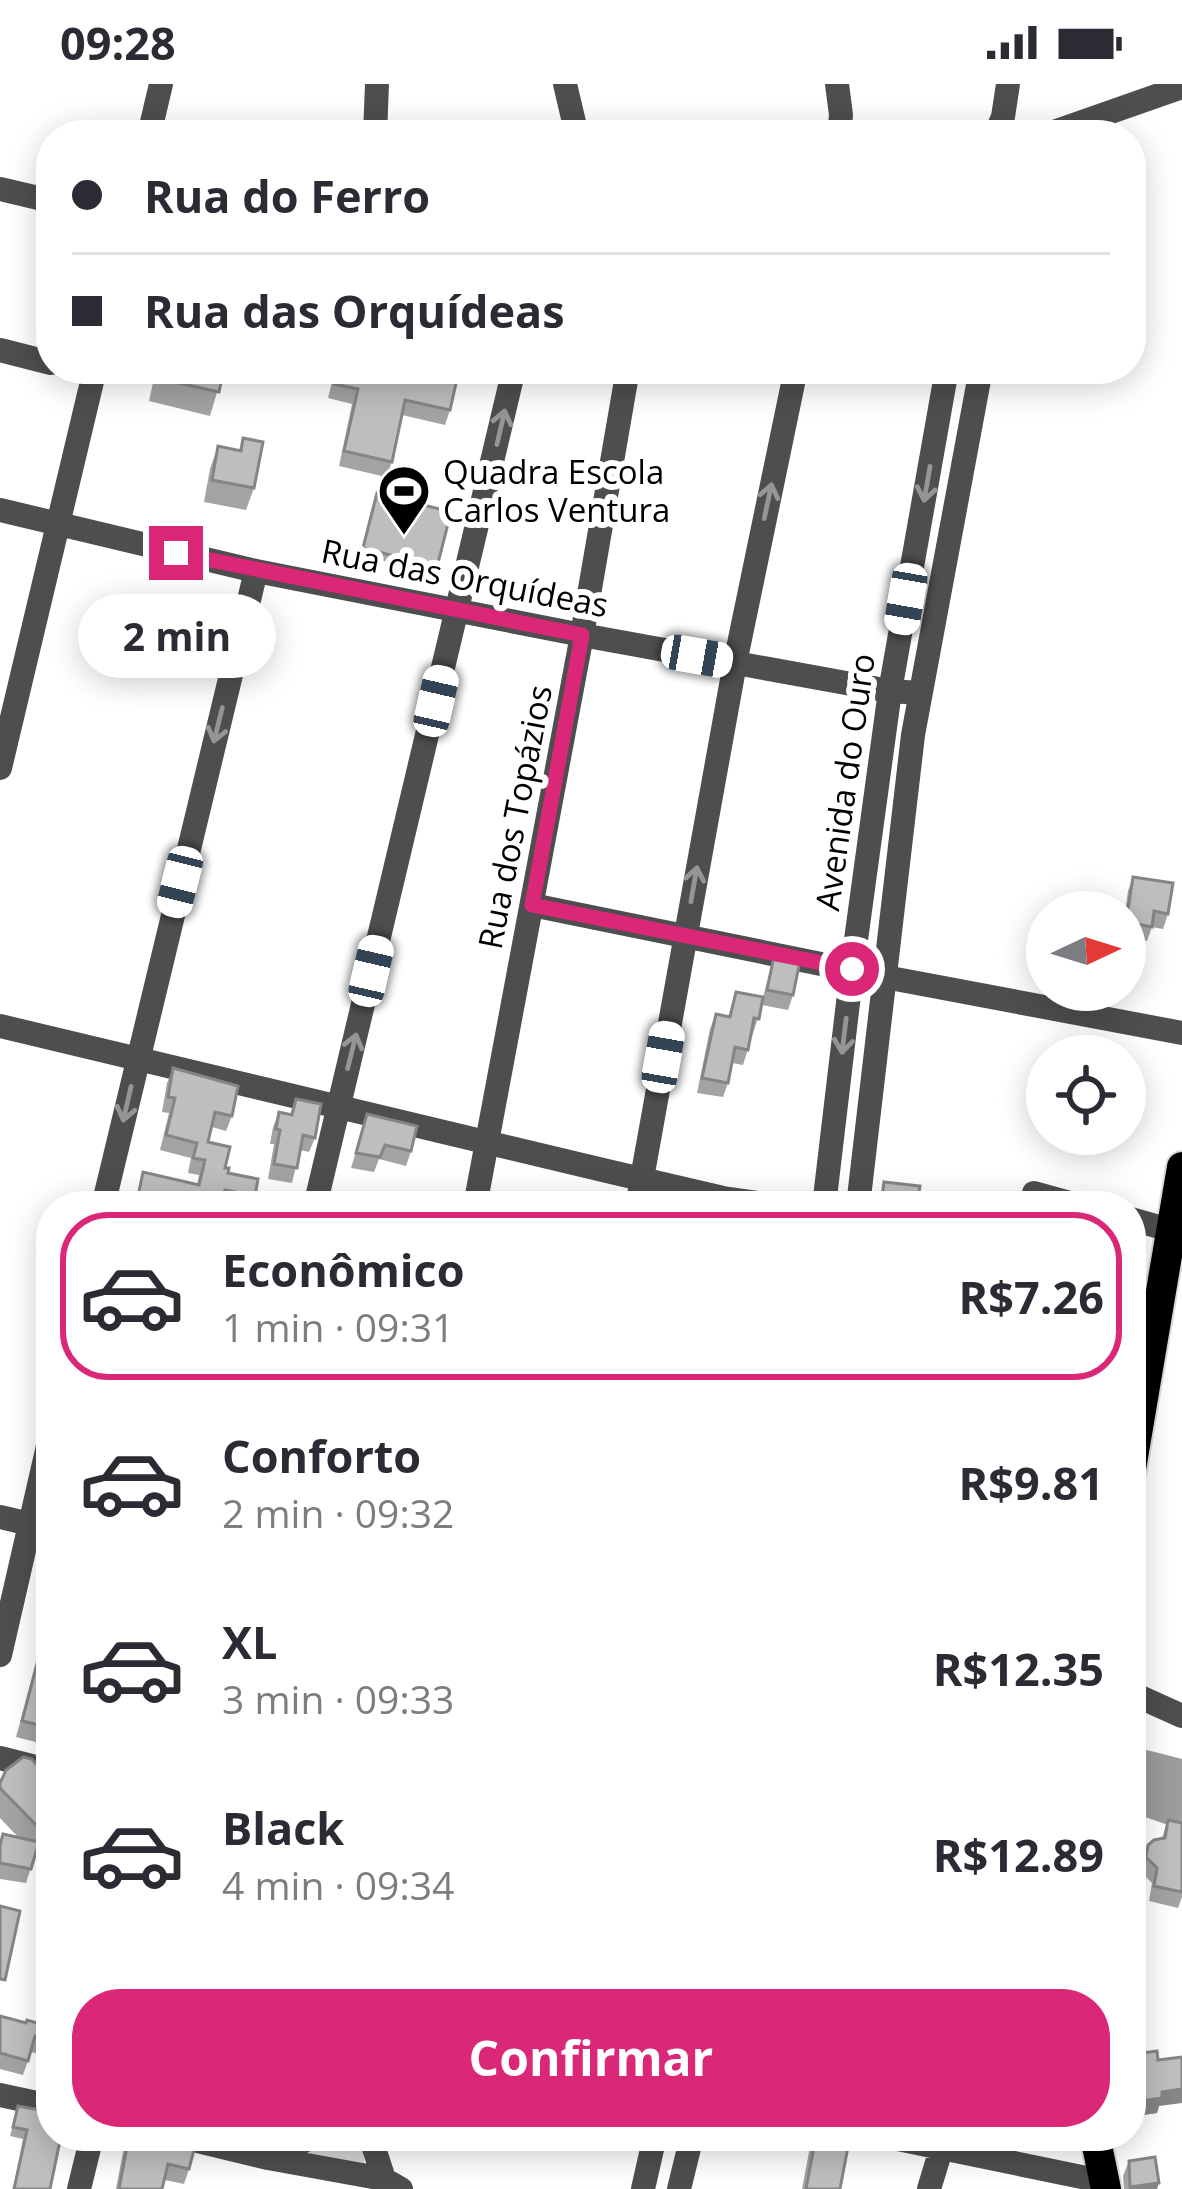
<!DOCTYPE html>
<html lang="pt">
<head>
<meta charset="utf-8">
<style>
	body { margin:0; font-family:"Open Sans",sans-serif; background:#f2f2f3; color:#2b2b33; height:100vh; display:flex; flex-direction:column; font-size:45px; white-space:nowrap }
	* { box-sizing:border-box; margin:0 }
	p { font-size:39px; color:#7c7c81 }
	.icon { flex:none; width:66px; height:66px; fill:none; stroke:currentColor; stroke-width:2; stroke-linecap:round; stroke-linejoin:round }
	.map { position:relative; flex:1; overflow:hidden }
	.side { position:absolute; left:36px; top:1107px; width:1110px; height:960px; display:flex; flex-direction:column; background:#fff; border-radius:48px; box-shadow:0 6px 30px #0003 }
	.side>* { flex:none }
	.top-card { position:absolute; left:36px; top:36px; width:1110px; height:264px; border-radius:48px; box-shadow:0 6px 30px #0003; display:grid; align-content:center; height:264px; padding:0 36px; background:#fff }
	.needle { width:78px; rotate:86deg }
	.tools { position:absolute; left:1026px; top:807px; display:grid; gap:24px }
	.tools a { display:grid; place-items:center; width:120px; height:120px; border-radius:50%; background:#fff; box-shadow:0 6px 30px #0003; font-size:60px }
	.end { position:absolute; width:54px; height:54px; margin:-27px; border:15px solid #db2777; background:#fff; box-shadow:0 0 0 6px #fff }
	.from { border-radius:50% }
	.bubble { position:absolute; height:84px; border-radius:42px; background:#fff; box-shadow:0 6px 30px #0003; font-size:39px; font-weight:700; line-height:84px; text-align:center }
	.car { position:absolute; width:36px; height:72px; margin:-36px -18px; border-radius:15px; box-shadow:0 0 9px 3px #0007; background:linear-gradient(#fff 24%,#345 0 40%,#fff 0 76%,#345 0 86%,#fff 0) }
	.top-card b { display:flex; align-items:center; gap:42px; height:114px; font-size:45px }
	.top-card b+b { border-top:3px solid #e1e1e2 }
	.top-card i { width:30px; height:30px; background:#2b2b33 }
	ul { padding:21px 0 0; list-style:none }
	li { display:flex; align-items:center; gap:36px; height:168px; margin:0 24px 18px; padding:0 12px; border:6px solid transparent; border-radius:48px }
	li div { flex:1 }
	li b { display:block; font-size:45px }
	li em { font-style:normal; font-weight:700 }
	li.current { border-color:#db2777 }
	li>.icon { width:108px; height:108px; stroke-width:1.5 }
	.action { display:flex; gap:24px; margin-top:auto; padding:24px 36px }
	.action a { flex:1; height:138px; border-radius:48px; background:#db2777; color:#fff; font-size:48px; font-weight:700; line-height:138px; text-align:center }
	.status { display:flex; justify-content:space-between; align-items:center; height:84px; padding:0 60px; background:#fff; direction:ltr }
	.status svg { height:33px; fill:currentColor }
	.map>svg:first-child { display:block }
	.green { fill:#d5d5d5 }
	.water { fill:#9c9c9c }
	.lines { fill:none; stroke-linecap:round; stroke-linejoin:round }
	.major-casing { stroke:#dbdbdb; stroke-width:34 }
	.minor { stroke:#4e4e4e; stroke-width:24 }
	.major { stroke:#000; stroke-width:30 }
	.wall { fill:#a3a3a3 }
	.shaded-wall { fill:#858585 }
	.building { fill:#bebebe; stroke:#858585; stroke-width:3 }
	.oneway { stroke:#959595 }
	.route { stroke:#db2777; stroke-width:15 }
	.labels { text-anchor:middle; stroke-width:12; stroke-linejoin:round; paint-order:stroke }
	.poi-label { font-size:33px; fill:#000; stroke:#fff; text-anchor:start }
	.street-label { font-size:33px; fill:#000; stroke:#fff }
</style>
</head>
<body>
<div class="status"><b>09:28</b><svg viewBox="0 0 49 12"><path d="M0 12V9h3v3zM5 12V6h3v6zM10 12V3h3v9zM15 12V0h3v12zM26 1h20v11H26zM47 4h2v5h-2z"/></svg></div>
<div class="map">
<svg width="1182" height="2105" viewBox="0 0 1182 2105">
	<rect width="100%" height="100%" fill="#fff"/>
	<path class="green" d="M339 2052H361L366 2089 301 2072Z"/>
	<path class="water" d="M1147 1666 1182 1675V1746L1131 1728V1674Z"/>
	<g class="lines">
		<g class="major-casing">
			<path id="major" d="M1131 1385 1182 1083
				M1095 2052 1106 2105"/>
		</g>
		<path class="minor" d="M565 0 577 51
			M837 0 841 31 839 51
			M149 51 161 0
			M375 51 377 0
			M995 51 1003 33 1008 0
			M1045 51 1182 3
			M0 105 51 117
			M0 266 51 279
			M0 426 256 487 582 551 890 607 920 609
			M0 684 95 285
			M532 821 885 893 1182 949
			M0 942 607 1087 723 1114 778 1122
			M1034 1109 1081 1122
			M103 1122 256 487
			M315 1122 514 285
			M475 1122 582 551 628 285
			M637 1122 735 579 796 285
			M824 1122 852 885 890 607 947 285
			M858 1122 913 651 981 285
			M1131 1135 1170 1146
			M0 1433 51 1445
			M0 1571 51 1349
			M1131 1609 1182 1632
			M0 1674 51 1687
			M0 2011 51 2022
			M177 2052 268 2074 384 2095 401 2105
			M370 2052 384 2095
			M883 2052 1106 2098
			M268 2074 315 2052
			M79 2105 92 2052
			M643 2105 655 2052
			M679 2105 692 2052
			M929 2105 945 2052"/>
		<use href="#major" class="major"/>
	</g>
	<path class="wall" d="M156 285H224L210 332 149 317Z
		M335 285H454L450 326 445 341 402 331 392 378 386 393 339 382 352 320 328 314Z
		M243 354 254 404 246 426 204 418 210 385 218 362 239 366Z
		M374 417 437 483 435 490 360 471Z
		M1133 793 1168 830 1163 845 1152 843 1147 857 1125 854V828L1128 807Z
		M774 872 793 911 788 926 762 921 743 981 732 979 728 999 723 1013 697 1009 710 945 716 930 728 933 736 908 763 913Z
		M173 984 232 1032 226 1047 212 1043 208 1058 228 1089 255 1112 251 1122H134L143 1088 197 1101 199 1091 188 1089 191 1074 160 1066 169 1029 162 1028 167 999Z
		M296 1015 315 1054 309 1068 300 1066 292 1099 268 1095 274 1060H270L273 1043 279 1028 290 1030Z
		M367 1030 411 1067 406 1082 379 1075 374 1088 351 1084Z
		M41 1564 51 1566V1662L16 1653Z
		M0 1699H51V1772L36 1768 26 1799 0 1795V1757L3 1750 19 1754 0 1734Z
		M1168 1736 1182 1739V1813L1178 1824 1149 1817 1152 1799 1141 1788 1148 1761 1162 1754Z
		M51 1808V1846L41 1844Z
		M0 1932 51 1943V1973L31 1968 23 1991 0 1985Z
		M1135 1970 1158 1976 1159 2022 1157 2029 1136 2032 1131 1993V1982Z
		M18 2022 50 2105H13L23 2055 10 2052Z
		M126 2052H179L189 2085 184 2100 165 2096 162 2105H116Z
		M812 2052H850L840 2105H802Z
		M1049 2052H1073L1068 2066 1047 2061Z
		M1129 2077 1157 2105H1124L1123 2092Z"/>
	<path class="shaded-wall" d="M1182 2005V2019L1159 2022 1157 2029 1136 2032 1141 2017 1162 2008Z
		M1159 2099 1157 2105H1129L1130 2103Z"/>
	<path class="building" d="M159 285H224L219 308 157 294Z
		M337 285H454L459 286 450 326 405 316 392 378 344 367 358 305 334 300Z
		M243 354 263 358 254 404 212 396 218 362 241 367Z
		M377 409 451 428 437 483 363 464Z
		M1133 793 1173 799 1168 830 1154 827 1152 843 1126 838Z
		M774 872 800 877 793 911 767 906Z
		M736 908 763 913 759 935 754 934 748 966 735 963 728 999 702 994 716 930 730 933Z
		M173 984 238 1002 232 1032 215 1028 208 1058 230 1063 225 1084H229L228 1089 258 1095 255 1112 225 1106 221 1122H136L143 1088 199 1101 205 1076 193 1074 197 1059 166 1051 175 1014 168 1013Z
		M296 1015 321 1020 315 1054 303 1051 297 1084 274 1080 280 1046 276 1045 279 1028 292 1031Z
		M367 1030 417 1042 411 1067 385 1061 380 1073 356 1069Z
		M884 1098 920 1102 917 1122 881 1119Z
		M41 1564 51 1566V1644L22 1637Z
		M23 1673 32 1675 51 1699V1748L40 1745 0 1704V1699L6 1686Z
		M1168 1736 1182 1739V1808L1154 1802 1157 1784 1146 1773 1148 1761 1154 1756 1165 1754Z
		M3 1750 39 1758 31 1785 0 1779V1761Z
		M0 1822 20 1827 5 1896 0 1895Z
		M0 1932 26 1939 27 1936 51 1943V1957L35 1952 28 1977 0 1969Z
		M1157 1967 1158 1976 1182 1973V2005L1162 2008V2014L1141 2017 1135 1970Z
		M18 2022 51 2028V2052H61L50 2105H14L27 2046 13 2043Z
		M129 2052H179L182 2054 181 2059 195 2062 189 2085 168 2080 162 2105H119Z
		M816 2052H850L840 2105H806Z
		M1155 2073 1159 2099 1130 2103 1129 2077Z"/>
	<defs><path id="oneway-shaft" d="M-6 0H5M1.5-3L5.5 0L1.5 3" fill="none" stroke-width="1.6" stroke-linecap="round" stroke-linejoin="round" transform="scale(3)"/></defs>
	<g class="oneway">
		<use href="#oneway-shaft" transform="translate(501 343) rotate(-77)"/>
		<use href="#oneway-shaft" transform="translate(927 400) rotate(100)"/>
		<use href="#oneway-shaft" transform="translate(768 417) rotate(-78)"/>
		<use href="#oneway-shaft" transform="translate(218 641) rotate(104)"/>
		<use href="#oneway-shaft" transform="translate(694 800) rotate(-80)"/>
		<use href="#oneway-shaft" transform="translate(844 952) rotate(97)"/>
		<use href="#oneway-shaft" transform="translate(352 967) rotate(-76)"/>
		<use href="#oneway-shaft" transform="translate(127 1020) rotate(103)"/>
	</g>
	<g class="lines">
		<path class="route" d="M176 469 582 551 532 821 852 885"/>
	</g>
	<defs>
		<g id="stadium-pin" transform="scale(2.7)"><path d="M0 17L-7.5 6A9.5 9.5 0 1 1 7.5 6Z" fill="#000" stroke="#fff"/><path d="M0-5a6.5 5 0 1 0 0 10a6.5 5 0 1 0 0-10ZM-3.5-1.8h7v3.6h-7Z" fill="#fff"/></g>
	</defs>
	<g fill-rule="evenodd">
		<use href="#stadium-pin" x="404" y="407"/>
	</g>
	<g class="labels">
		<g class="poi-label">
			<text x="443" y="400">Quadra Escola<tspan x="443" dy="38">Carlos Ventura</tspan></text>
		</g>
		<g class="street-label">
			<text transform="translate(465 494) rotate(11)" y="12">Rua das Orquídeas</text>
			<text transform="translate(845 698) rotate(-82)" y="12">Avenida do Ouro</text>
			<text transform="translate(515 733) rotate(-79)" y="12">Rua dos Topázios</text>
		</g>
	</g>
</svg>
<div class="tools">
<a><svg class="needle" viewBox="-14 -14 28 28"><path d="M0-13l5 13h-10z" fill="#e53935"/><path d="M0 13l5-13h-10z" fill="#7c7c81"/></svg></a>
<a><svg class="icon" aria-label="locate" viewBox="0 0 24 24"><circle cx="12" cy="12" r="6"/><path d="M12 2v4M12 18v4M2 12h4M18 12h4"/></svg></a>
</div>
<i class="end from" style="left:852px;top:885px"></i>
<i class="end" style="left:176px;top:469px"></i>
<div class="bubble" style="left:78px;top:510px;width:198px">2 min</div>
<i class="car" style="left:906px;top:515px;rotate:190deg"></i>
<i class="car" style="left:697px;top:572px;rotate:100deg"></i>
<i class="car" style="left:436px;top:617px;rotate:13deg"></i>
<i class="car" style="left:180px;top:798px;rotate:194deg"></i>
<i class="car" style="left:371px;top:887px;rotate:13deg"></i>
<i class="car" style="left:663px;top:973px;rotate:10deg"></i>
<div class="top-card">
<b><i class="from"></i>Rua do Ferro</b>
<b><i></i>Rua das Orquídeas</b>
</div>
<section class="side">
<ul>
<li class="current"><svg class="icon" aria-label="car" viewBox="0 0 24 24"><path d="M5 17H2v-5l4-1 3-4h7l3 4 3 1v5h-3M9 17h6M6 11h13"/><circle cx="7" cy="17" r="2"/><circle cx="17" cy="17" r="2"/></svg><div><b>Econômico</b><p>1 min · 09:31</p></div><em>R$7.26</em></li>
<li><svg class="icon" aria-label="car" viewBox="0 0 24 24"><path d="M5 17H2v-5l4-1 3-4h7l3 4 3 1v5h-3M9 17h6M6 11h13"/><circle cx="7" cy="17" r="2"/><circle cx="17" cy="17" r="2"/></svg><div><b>Conforto</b><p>2 min · 09:32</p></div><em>R$9.81</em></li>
<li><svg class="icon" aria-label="car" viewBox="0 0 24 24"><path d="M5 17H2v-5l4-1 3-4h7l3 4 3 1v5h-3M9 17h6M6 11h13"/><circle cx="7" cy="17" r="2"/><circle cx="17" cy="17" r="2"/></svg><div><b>XL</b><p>3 min · 09:33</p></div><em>R$12.35</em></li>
<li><svg class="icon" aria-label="car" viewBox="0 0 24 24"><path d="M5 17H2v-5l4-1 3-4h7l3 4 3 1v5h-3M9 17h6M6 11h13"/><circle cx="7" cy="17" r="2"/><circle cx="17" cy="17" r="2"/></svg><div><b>Black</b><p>4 min · 09:34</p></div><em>R$12.89</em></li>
</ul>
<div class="action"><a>Confirmar</a></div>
</section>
</div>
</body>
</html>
